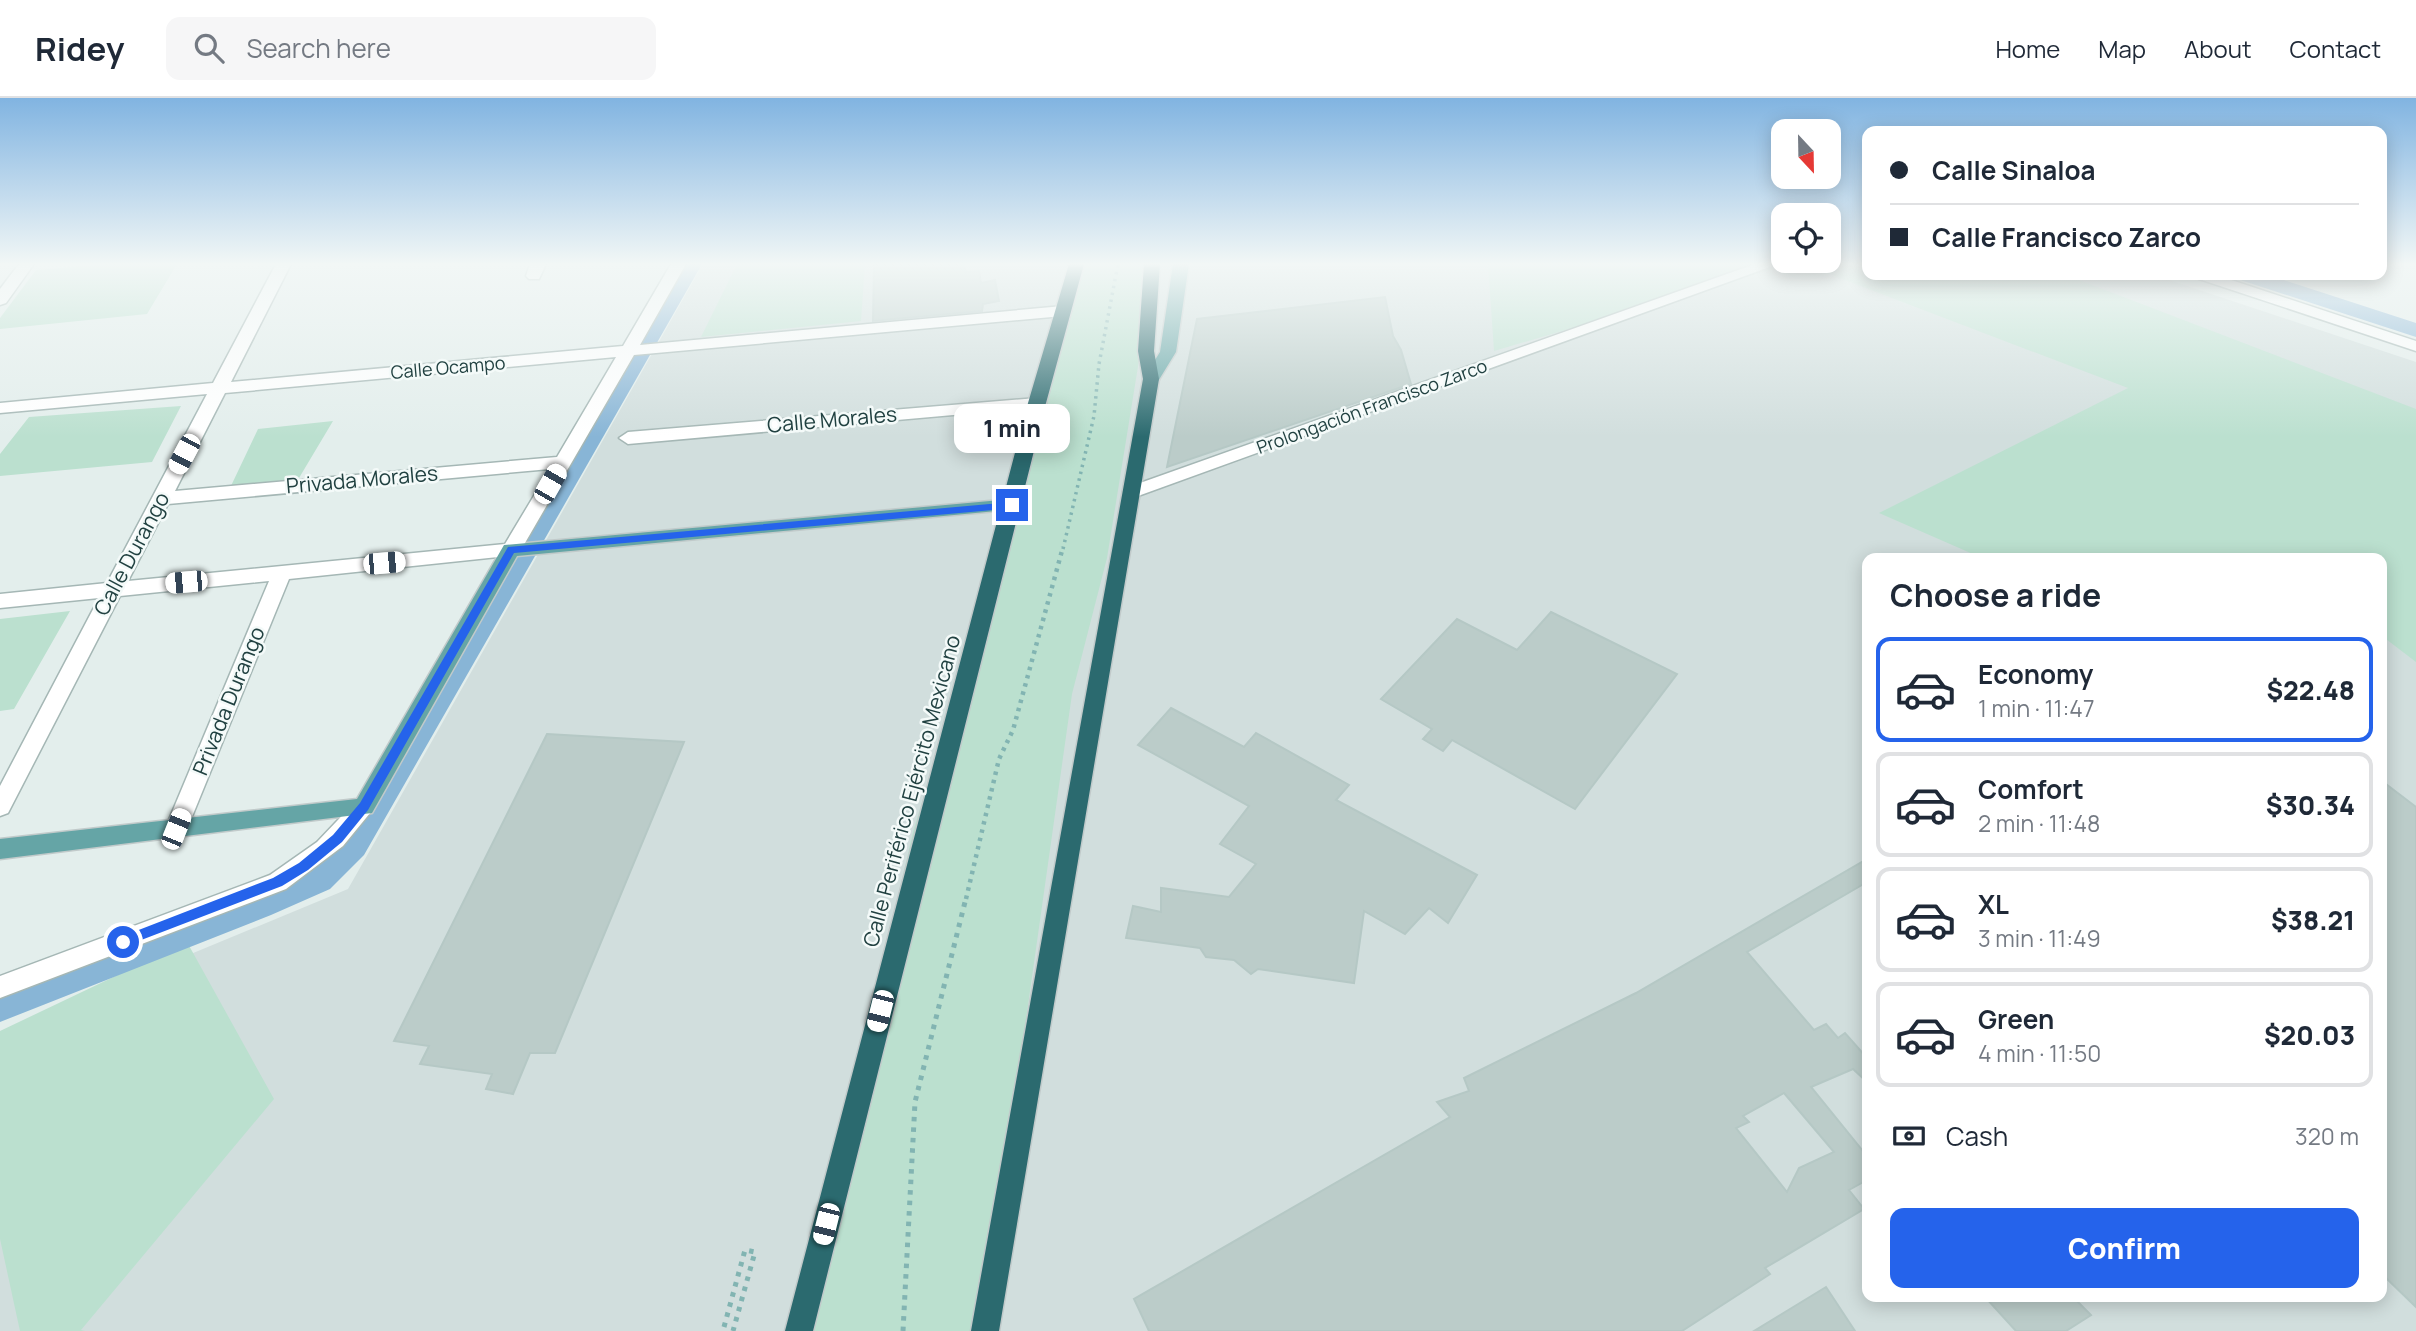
<!DOCTYPE html>
<html lang="en">
<head>
<meta charset="utf-8">
<style>
	body { margin:0; font-family:Manrope,sans-serif; background:#f6f6f7; color:#1f2937; height:100vh; display:flex; flex-direction:column; font-size:26px; white-space:nowrap }
	* { box-sizing:border-box; margin:0 }
	p { font-size:23px; color:#747a83 }
	.icon { flex:none; width:38px; height:38px; fill:none; stroke:currentColor; stroke-width:2; stroke-linecap:round; stroke-linejoin:round }
	.map { position:relative; flex:1; overflow:hidden }
	.panel { position:absolute; left:1862px; top:455px; width:525px; height:749px; display:flex; flex-direction:column; background:#fff; border-radius:14px; box-shadow:0 4px 18px #0003 }
	.panel>* { flex:none }
	.guide { position:absolute; left:1862px; top:28px; width:525px; height:154px; border-radius:14px; box-shadow:0 4px 18px #0003; display:grid; align-content:center; height:154px; padding:0 28px; background:#fff }
	.needle { width:46px; rotate:158deg }
	.fabs { position:absolute; left:1771px; top:21px; display:grid; gap:14px }
	.fabs a { display:grid; place-items:center; width:70px; height:70px; border-radius:14px; background:#fff; box-shadow:0 4px 18px #0003; font-size:35px }
	.end { position:absolute; width:32px; height:32px; margin:-16px; border:9px solid #2563eb; background:#fff; box-shadow:0 0 0 4px #fff }
	.from { border-radius:50% }
	.bubble { position:absolute; height:49px; border-radius:14px; background:#fff; box-shadow:0 4px 18px #0003; font-size:23px; font-weight:800; line-height:49px; text-align:center }
	.car { position:absolute; width:21px; height:42px; margin:-21px -10px; border-radius:9px; box-shadow:0 0 5px 2px #0007; background:linear-gradient(#fff 24%,#345 0 40%,#fff 0 76%,#345 0 86%,#fff 0) }
	.guide b { display:flex; align-items:center; gap:24px; height:66px; font-size:26px }
	.guide b+b { border-top:2px solid #e0e1e3 }
	.guide i { width:18px; height:18px; background:#1f2937 }
	ul { padding:0; list-style:none }
	li { display:flex; align-items:center; gap:21px; height:105px; margin:0 14px 10px; padding:0 14px; border:4px solid #e0e1e3; border-radius:14px }
	li div { flex:1 }
	li b { display:block; font-size:26px }
	li em { font-style:normal; font-weight:800 }
	li.selected { border-color:#2563eb }
	li>.icon { width:63px; height:63px; stroke-width:1.5 }
	h2 { padding:0 28px; font-size:32px; line-height:84px }
	.pay { display:flex; align-items:center; gap:18px; height:77px; padding:0 28px; font-size:26px }
	.pay p { margin-inline-start:auto }
	.primary-button { display:flex; gap:14px; margin-top:auto; padding:14px 28px }
	.primary-button a { flex:1; height:80px; border-radius:14px; background:#2563eb; color:#fff; font-size:28px; font-weight:800; line-height:80px; text-align:center }
	header { display:flex; align-items:center; gap:42px; box-sizing:border-box; height:98px; padding:0 35px; background:#fff; border-bottom:2px solid #e0e1e3 }
	header strong { font-size:33px }
	nav { display:flex; gap:38px; margin-inline-start:auto; font-size:24px }
	.search { width:490px; height:63px; background:#f6f6f7; display:flex; align-items:center; gap:18px; box-sizing:border-box; padding:0 24px; border-radius:14px; color:#747a83; font-size:26px }
	.map>svg:first-child { display:block }
	.built { fill:#d1dedd; fill-rule:evenodd }
	.green { fill:#bbe0cf }
	.water { fill:#88b5d6 }
	.building { fill:#bbccc9; stroke:#b5c8c5; stroke-width:2; fill-rule:evenodd }
	.lines { fill:none; stroke-linecap:round; stroke-linejoin:round }
	.minor-casing { stroke:#a5b7b5; stroke-width:3 }
	.major-casing { stroke:#c1caca; stroke-width:3 }
	.highway-casing { stroke:#c1caca; stroke-width:3 }
	.path-far2 { stroke:#82b4b2; stroke-width:3.5; stroke-dasharray:2.5 4.5; stroke-linecap:butt }
	.path-far1 { stroke:#82b4b2; stroke-width:4.5; stroke-dasharray:3.5 5; stroke-linecap:butt }
	.path { stroke:#82b4b2; stroke-width:5; stroke-dasharray:4.5 6; stroke-linecap:butt }
	.minor { fill:#fff; fill-rule:evenodd }
	.major { fill:#65a5a6; fill-rule:evenodd }
	.highway { fill:#2b6a6f; fill-rule:evenodd }
	.route { fill:#2563eb }
	.labels { text-anchor:middle; stroke-width:5; stroke-linejoin:round; paint-order:stroke }
	.far-street-label { font-size:18px; fill:#214141; stroke:#f4faf9 }
	.street-label { font-size:21px; fill:#214141; stroke:#f4faf9 }
</style>
</head>
<body>
<header>
<strong>Ridey</strong>
<div class="search"><svg class="icon" aria-label="search" viewBox="0 0 24 24"><circle cx="10" cy="10" r="6"/><path d="M15 15l6 6"/></svg>Search here</div>
<nav><a>Home</a><a>Map</a><a>About</a><a>Contact</a></nav>
</header>
<div class="map">
<svg width="2416" height="1233" viewBox="0 0 2416 1233">
	<rect width="100%" height="100%" fill="#e3eeec"/>
	<path class="built" d="M703 166H1867V177H2154L2416 264V1233H0V935L348 791ZM1867 460H2382V1199H1867Z"/>
	<path class="green" d="M108 166H177L147 216 0 231V220L36 172Z
		M737 166H865L861 223 701 239Z
		M1081 166H1145L1141 250 1107 460 1072 596 1019 971 976 1233H795L914 730 998 458Z
		M1488 166H1789L1494 253Z
		M1803 166H1867V177H2066L2416 311V564L2382 538V460H1982L1879 415 2128 290Z
		M181 308 152 364 0 378V356L29 319Z
		M333 323 299 380 230 390 258 331Z
		M70 513 14 611 0 613V521Z
		M187 844 274 1001 81 1232 85 1233H20L0 1141V933Z"/>
	<path class="water" d="M685 166H702L364 757 330 791 271 817 0 924V897L318 766 508 468Z
		M2225 177H2268L2416 225V239Z"/>
	<path class="building" d="M874 166H962L966 174 979 173 981 185 995 182 999 203 983 206 982 213 873 223Z
		M1385 199 1393 238 1401 252 1411 286 1167 369 1197 221Z
		M1551 514 1677 576 1575 711 1452 642 1443 653 1423 641 1432 631 1381 601 1457 521 1517 552Z
		M1171 610 1244 649 1256 635 1349 687 1336 702 1477 777 1448 825 1429 810 1405 836 1364 813 1354 885 1258 871 1251 876 1234 862 1206 859 1200 850 1126 840 1133 808 1161 814V790L1229 799 1256 766 1220 746 1249 708 1138 647Z
		M547 636 684 644 555 955H530L513 996 486 991 492 976 420 966 429 948 394 943Z
		M2382 683 2416 709V1209L2382 1176Z
		M1867 761V784L1747 854 1814 932 1826 926 1838 940 1845 935 1867 960V984L1853 971 1811 989 1867 1058V1082L1849 1092 1864 1111 1765 1170 1770 1176 1682 1233H1149L1134 1201 1450 1019 1437 1004 1469 993 1464 980 1636 895ZM1784 995 1834 1054 1799 1070 1787 1094 1736 1030 1749 1024 1743 1018Z
		M1826 1189 1855 1233H1754Z
		M1985 1199H2073L2091 1217 2066 1233H2016Z"/>
	<g class="lines">
		<g class="minor-casing">
			<path id="minor" d="M19 166H34L6 205 0 207V191Z
				M276 166H291L231 284 623 248 671 166H686L640 247 1063 208 1071 213 1063 218 634 257 518 457 289 481 187 731 184 738 176 740 168 738 165 731 269 483 120 498 8 715 0 718V688L99 500 0 510V496L107 485 207 296 0 315V305L213 285ZM616 259 557 359 175 393 225 295ZM550 371 505 446 128 483 168 406Z
				M530 166H546L539 181H529L526 178Z
				M1755 166H1778L1138 398H1126L1123 394 1126 390Z
				M2193 177H2216L2416 243V253L2196 180Z
				M1037 300 1043 301 1046 305 1043 309 628 346 619 340 628 334Z
				M364 700 372 703 375 709 343 748 286 791 0 900V878L270 777 317 744 356 703Z"/>
		</g>
		<g class="major-casing">
			<path id="major" d="M1173 166H1189L1176 254 1157 285 1151 286 1143 281 1160 254Z
				M1012 401 1018 403 1021 407 1018 411 517 458 372 715 0 761V741L357 701 504 447Z"/>
		</g>
		<g class="highway-casing">
			<path id="highway" d="M1069 166H1084L1046 305 813 1233H785L1028 305Z
				M1144 166H1160L1154 253 1159 281 999 1233H971L1143 281 1138 253Z"/>
		</g>
		<path class="path-far2" d="M1063 451 1094 318 1099 266 1118 166"/>
		<path class="path-far1" d="M966 801 999 661 1013 632 1063 449"/>
		<path class="path" d="M724 1229 745 1152 755 1154 733 1233
			M903 1233 915 1004 966 800"/>
		<use href="#minor" class="minor"/>
		<use href="#major" class="major"/>
		<use href="#highway" class="highway"/>
	</g>
	<linearGradient id="sky" x2="0" y2="1"><stop stop-color="#81b4e1"/><stop offset="0.49" stop-color="#f2f7f6"/><stop offset="1" stop-color="#f2f7f6" stop-opacity="0"/></linearGradient>
	<rect width="2416" height="339" fill="url(#sky)"/>
	<path class="route" d="M1012 404 1017 407 1015 410 514 455 368 712 342 744 308 772 282 788 123 849 118 848V840L273 780 299 765 333 737 360 705 508 449Z"/>
	<g class="labels">
		<g class="far-street-label">
			<text transform="translate(448 270) rotate(-5)" y="6">Calle Ocampo</text>
			<text transform="translate(1372 309) rotate(-20)" y="6">Prolongación Francisco Zarco</text>
		</g>
		<g class="street-label">
			<text transform="translate(832 322) rotate(-5)" y="7">Calle Morales</text>
			<text transform="translate(362 382) rotate(-5)" y="7">Privada Morales</text>
			<text transform="translate(132 456) rotate(-62)" y="7">Calle Durango</text>
			<text transform="translate(229 603) rotate(-68)" y="7">Privada Durango</text>
			<text transform="translate(912 693) rotate(-75)" y="7">Calle Periférico Ejército Mexicano</text>
		</g>
	</g>
</svg>
<div class="fabs">
<a><svg class="needle" viewBox="-14 -14 28 28"><path d="M0-13l5 13h-10z" fill="#e53935"/><path d="M0 13l5-13h-10z" fill="#747a83"/></svg></a>
<a><svg class="icon" aria-label="locate" viewBox="0 0 24 24"><circle cx="12" cy="12" r="6"/><path d="M12 2v4M12 18v4M2 12h4M18 12h4"/></svg></a>
</div>
<i class="end from" style="left:123px;top:844px"></i>
<i class="end" style="left:1012px;top:407px"></i>
<div class="bubble" style="left:954px;top:306px;width:116px">1 min</div>
<i class="car" style="left:184px;top:356px;rotate:208deg"></i>
<i class="car" style="left:550px;top:386px;rotate:30deg"></i>
<i class="car" style="left:384px;top:465px;rotate:85deg"></i>
<i class="car" style="left:186px;top:484px;rotate:265deg"></i>
<i class="car" style="left:176px;top:731px;rotate:22deg"></i>
<i class="car" style="left:880px;top:913px;rotate:194deg"></i>
<i class="car" style="left:826px;top:1126px;rotate:194deg"></i>
<div class="guide">
<b><i class="from"></i>Calle Sinaloa</b>
<b><i></i>Calle Francisco Zarco</b>
</div>
<section class="panel">
<h2>Choose a ride</h2>
<ul>
<li class="selected"><svg class="icon" aria-label="car" viewBox="0 0 24 24"><path d="M5 17H2v-5l4-1 3-4h7l3 4 3 1v5h-3M9 17h6M6 11h13"/><circle cx="7" cy="17" r="2"/><circle cx="17" cy="17" r="2"/></svg><div><b>Economy</b><p>1 min · 11:47</p></div><em>$22.48</em></li>
<li><svg class="icon" aria-label="car" viewBox="0 0 24 24"><path d="M5 17H2v-5l4-1 3-4h7l3 4 3 1v5h-3M9 17h6M6 11h13"/><circle cx="7" cy="17" r="2"/><circle cx="17" cy="17" r="2"/></svg><div><b>Comfort</b><p>2 min · 11:48</p></div><em>$30.34</em></li>
<li><svg class="icon" aria-label="car" viewBox="0 0 24 24"><path d="M5 17H2v-5l4-1 3-4h7l3 4 3 1v5h-3M9 17h6M6 11h13"/><circle cx="7" cy="17" r="2"/><circle cx="17" cy="17" r="2"/></svg><div><b>XL</b><p>3 min · 11:49</p></div><em>$38.21</em></li>
<li><svg class="icon" aria-label="car" viewBox="0 0 24 24"><path d="M5 17H2v-5l4-1 3-4h7l3 4 3 1v5h-3M9 17h6M6 11h13"/><circle cx="7" cy="17" r="2"/><circle cx="17" cy="17" r="2"/></svg><div><b>Green</b><p>4 min · 11:50</p></div><em>$20.03</em></li>
</ul>
<div class="pay"><svg class="icon" aria-label="cash" viewBox="0 0 24 24"><path d="M3 7h18v10H3z"/><circle cx="12" cy="12" r="2"/></svg>Cash<p>320 m</p></div>
<div class="primary-button"><a>Confirm</a></div>
</section>
</div>
</body>
</html>
